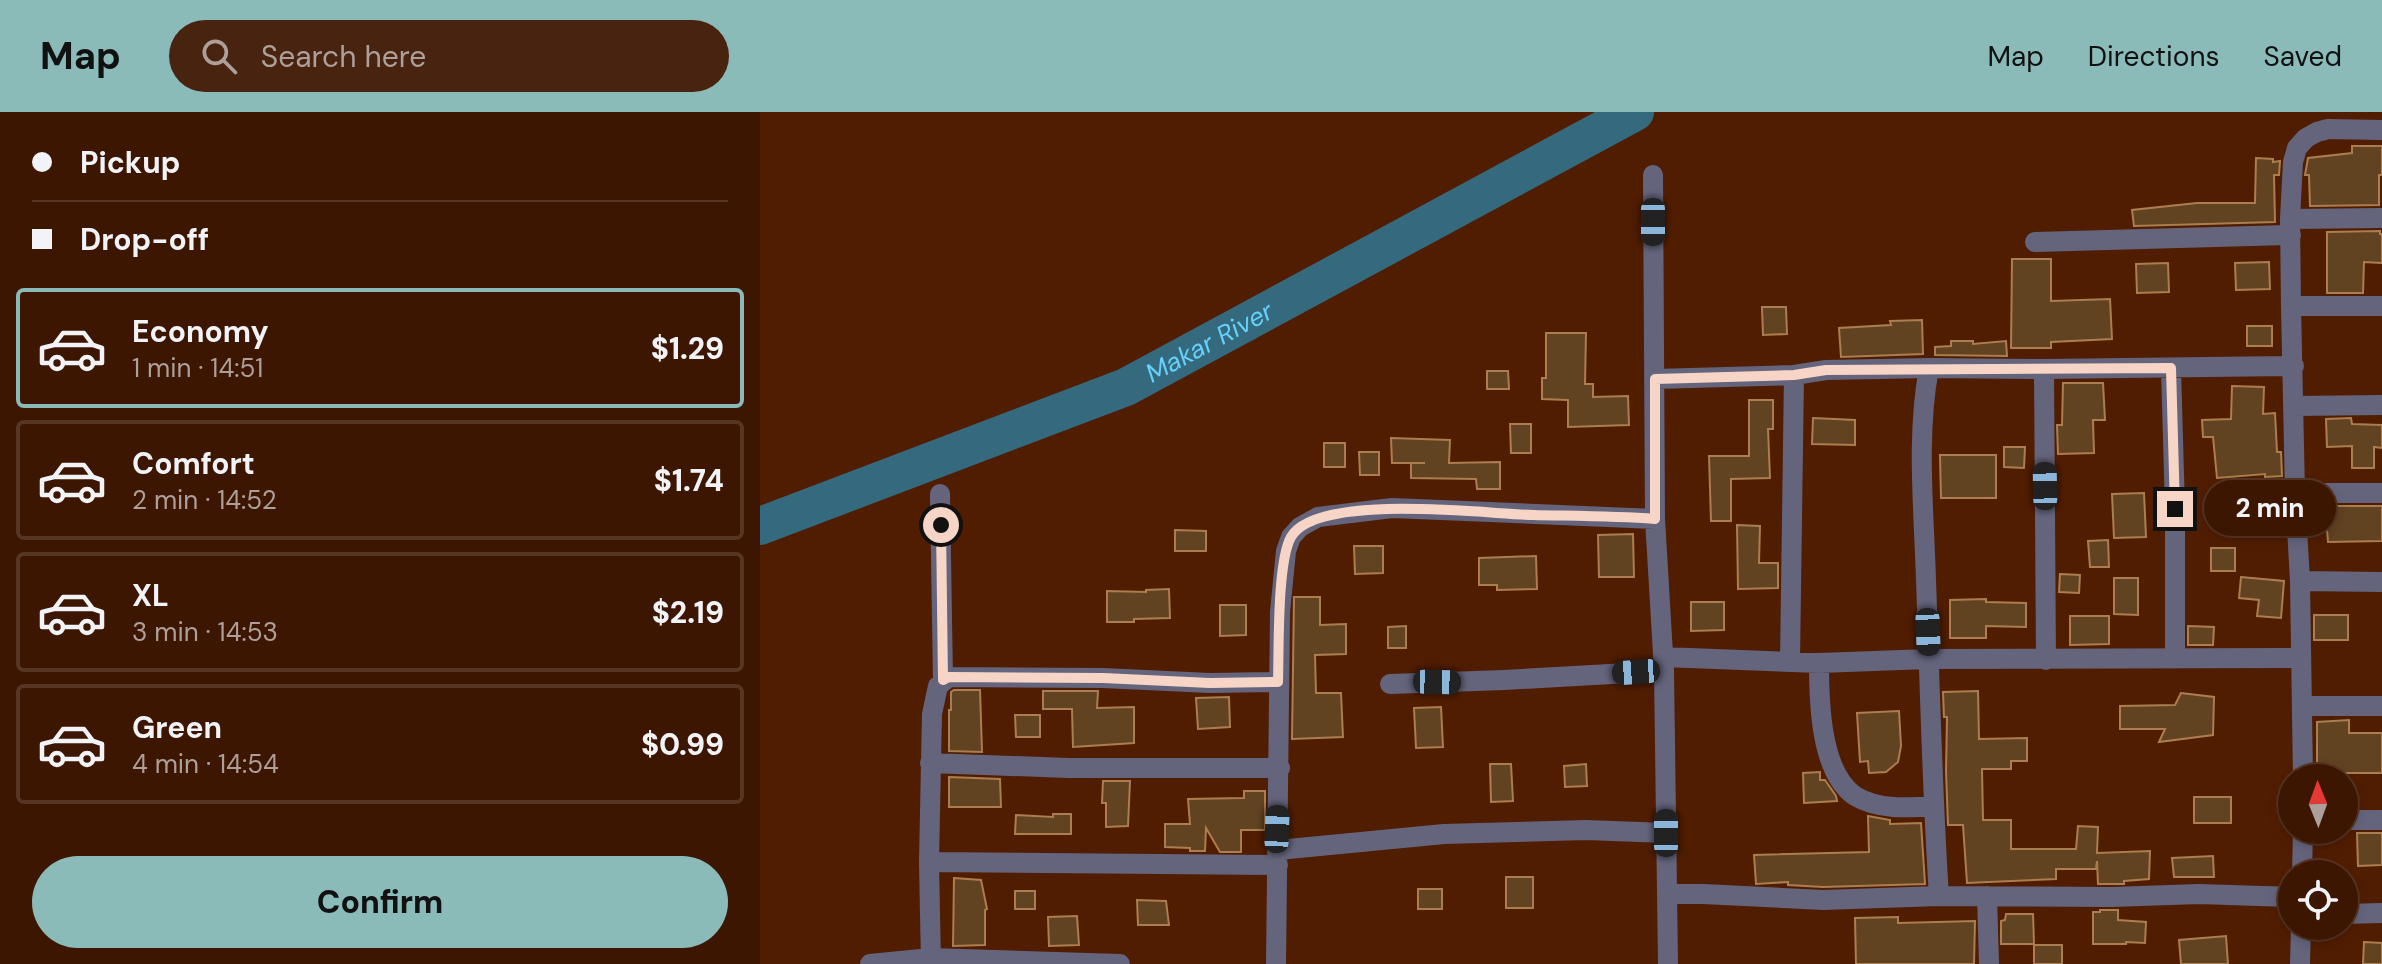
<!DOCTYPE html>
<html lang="en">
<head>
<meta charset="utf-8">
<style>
	body { margin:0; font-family:"DM Sans",sans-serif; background:#482310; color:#f1f3f6; height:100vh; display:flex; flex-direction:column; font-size:30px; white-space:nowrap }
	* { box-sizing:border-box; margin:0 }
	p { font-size:26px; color:#ad9f99 }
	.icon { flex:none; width:44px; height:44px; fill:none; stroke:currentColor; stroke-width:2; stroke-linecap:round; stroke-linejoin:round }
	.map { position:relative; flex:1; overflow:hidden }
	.details { display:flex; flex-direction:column; background:#3d1601; width:760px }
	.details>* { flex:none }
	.top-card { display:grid; align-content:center; height:176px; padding:0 32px; background:#3d1601 }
	.needle { width:52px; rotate:359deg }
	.controls { position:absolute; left:1518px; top:652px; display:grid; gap:16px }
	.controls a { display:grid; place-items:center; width:80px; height:80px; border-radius:50%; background:#3d1601; box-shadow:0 4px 12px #0003,0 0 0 2px #563523; font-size:40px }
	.end { position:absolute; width:36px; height:36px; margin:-18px; border:10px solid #f7d5c6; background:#111; box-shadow:0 0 0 4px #111 }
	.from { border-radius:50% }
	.bubble { position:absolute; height:56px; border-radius:28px; background:#3d1601; box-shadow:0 4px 12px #0003,0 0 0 2px #563523; font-size:26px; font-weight:800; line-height:56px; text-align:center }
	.car { position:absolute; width:24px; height:48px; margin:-24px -12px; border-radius:10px; box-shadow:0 0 6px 2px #0007; background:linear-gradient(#222 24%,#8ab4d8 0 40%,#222 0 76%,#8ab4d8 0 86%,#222 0) }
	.top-card b { display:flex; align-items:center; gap:28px; height:76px; font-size:30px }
	.top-card b+b { border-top:2px solid #563523 }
	.top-card i { width:20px; height:20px; background:#f1f3f6 }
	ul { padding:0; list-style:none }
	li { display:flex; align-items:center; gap:24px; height:120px; margin:0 16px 12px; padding:0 16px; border:4px solid #563523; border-radius:8px }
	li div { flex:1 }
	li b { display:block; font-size:30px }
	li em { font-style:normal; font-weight:800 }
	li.selected { border-color:#8bbbb9 }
	li>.icon { width:72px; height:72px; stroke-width:1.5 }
	.primary-button { display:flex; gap:16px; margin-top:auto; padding:16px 32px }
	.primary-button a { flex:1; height:92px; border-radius:48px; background:#8bbbb9; color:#111; font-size:32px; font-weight:800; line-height:92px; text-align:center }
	header { display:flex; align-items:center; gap:48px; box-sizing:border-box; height:112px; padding:0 40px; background:#8bbbb9; color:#111 }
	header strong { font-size:38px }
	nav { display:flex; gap:44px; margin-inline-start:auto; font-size:28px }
	.search { width:560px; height:72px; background:#482310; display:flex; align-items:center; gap:20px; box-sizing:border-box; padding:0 28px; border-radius:44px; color:#ad9f99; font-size:30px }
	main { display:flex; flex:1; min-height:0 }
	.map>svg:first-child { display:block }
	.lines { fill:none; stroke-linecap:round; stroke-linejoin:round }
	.river { stroke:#35697d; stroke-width:38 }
	.building { fill:#614221; stroke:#ac7d4e; stroke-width:2 }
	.minor { stroke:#64647d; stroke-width:20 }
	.route { stroke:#f7d5c6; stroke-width:10 }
	.labels { text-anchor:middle; stroke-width:6; stroke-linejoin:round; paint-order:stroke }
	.water-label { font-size:26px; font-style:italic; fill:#65d1fa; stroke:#511d01 }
</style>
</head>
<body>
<header>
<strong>Map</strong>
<div class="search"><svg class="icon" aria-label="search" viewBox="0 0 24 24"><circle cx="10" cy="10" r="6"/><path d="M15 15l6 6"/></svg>Search here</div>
<nav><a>Map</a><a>Directions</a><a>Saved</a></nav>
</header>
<main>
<section class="details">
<div class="top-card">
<b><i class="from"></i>Pickup</b>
<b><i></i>Drop-off</b>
</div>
<ul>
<li class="selected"><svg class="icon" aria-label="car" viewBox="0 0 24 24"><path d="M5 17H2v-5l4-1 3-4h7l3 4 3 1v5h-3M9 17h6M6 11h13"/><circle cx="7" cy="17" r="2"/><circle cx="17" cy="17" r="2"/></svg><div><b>Economy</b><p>1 min · 14:51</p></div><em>$1.29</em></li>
<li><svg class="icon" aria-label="car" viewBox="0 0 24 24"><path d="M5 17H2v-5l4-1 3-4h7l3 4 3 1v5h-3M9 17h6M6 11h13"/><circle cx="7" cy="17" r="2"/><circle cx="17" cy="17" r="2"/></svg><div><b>Comfort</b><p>2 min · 14:52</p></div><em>$1.74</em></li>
<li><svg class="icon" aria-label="car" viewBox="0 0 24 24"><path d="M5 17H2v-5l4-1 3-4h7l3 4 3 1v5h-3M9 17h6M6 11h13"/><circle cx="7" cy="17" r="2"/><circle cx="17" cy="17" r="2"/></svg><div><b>XL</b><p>3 min · 14:53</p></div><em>$2.19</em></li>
<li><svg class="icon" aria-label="car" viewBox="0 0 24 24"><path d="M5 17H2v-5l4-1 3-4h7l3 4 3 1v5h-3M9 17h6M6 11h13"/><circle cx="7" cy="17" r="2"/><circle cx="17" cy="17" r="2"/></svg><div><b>Green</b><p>4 min · 14:54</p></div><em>$0.99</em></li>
</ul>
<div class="primary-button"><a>Confirm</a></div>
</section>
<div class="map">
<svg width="1622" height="852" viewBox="0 0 1622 852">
	<rect width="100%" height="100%" fill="#511d01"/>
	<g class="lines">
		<path class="river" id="s1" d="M0 414 366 275 875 0"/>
	</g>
	<path class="building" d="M1592 34H1622V63H1619V93L1550 94 1549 63H1545L1548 46 1592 41Z
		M1496 46 1513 47V50L1520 49 1519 63H1514L1515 110 1374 114 1372 98 1437 91H1495Z
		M1620 119V122H1622V151L1604 150 1603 181H1567V120Z
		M1252 147H1291V189L1350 187 1352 227 1291 230V236H1251Z
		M1509 150 1510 177 1476 178 1475 151Z
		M1408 151 1409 180 1377 181 1376 152Z
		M1002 195H1026L1027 222 1003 223Z
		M1162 208 1163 242 1081 245 1079 216 1131 213 1130 209Z
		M1487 214H1512V234H1487Z
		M786 221H826L825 272H833V285L868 284 869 313 808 315V288L782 287V266H786Z
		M1191 229H1213V232L1246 229 1247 244 1175 243V235L1191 234Z
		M727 259H748L749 277H727Z
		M1303 271H1343L1345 308H1333L1334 341 1298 342 1297 313H1302Z
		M1472 274 1504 275 1503 302 1515 301 1517 340H1521L1522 364 1505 365V362L1457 366 1453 325H1443L1442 308 1471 307Z
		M989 288H1013V317H1008L1010 366 971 367V409H951L949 344H989Z
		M1053 306 1095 308V333L1052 332Z
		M1591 306 1592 312 1622 313V336L1614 335V356H1592V334L1567 335 1566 307Z
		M750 312H771V341H751Z
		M631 326 690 328 689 351 740 350V377H717L716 367 651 366V351H665H632Z
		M564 331H585V355H564Z
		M1244 335H1265L1264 356 1244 355Z
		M599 340H619V363H600Z
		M1180 343H1236V386H1181Z
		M1384 381 1386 425 1354 426 1352 382Z
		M1565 394H1622V429L1568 430Z
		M1488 404H1523L1524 424 1488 425Z
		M977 413 1000 414 999 451H1018V476L978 477Z
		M415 418 446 419V439H415Z
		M873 422 874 465H839L838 423Z
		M1348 428 1349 455H1330L1328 429Z
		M594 434H623V461L595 462Z
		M1451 436H1475V459H1451Z
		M776 444 777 477 737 478V473H719V446Z
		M1300 462 1320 463 1319 481 1299 480Z
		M1481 465 1524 469 1521 506 1497 504 1499 488 1479 486Z
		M1354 466H1378V503L1354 502Z
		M409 477 410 506 374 507V510H347V479L386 480V478Z
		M534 485H560V513L586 512V542L555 543 556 581H581L583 625 532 627Z
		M1226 487V490L1266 491V515L1226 514V526H1190V488Z
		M931 490H964V518L931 519Z
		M460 493H486V523L460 524Z
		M1554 503H1588V528H1554Z
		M1310 504H1349V532L1310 533Z
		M646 514V536H628V515Z
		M1428 514 1454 515 1453 533H1428Z
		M194 578H220L222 640 189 639V598H191V580Z
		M283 579H338L337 596 374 595V631L313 635 312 597H283Z
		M1218 579 1219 627 1267 626V649H1251V657H1222L1223 708H1251V737H1316L1318 714 1338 715 1337 741 1390 739 1389 767 1364 769V772H1338L1337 749 1336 757H1296V767L1207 771 1203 713H1188L1186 659 1187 605H1184L1183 580Z
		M1421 581 1454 585 1453 623 1399 630 1405 617H1360V594L1415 593Z
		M469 585 470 615 438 617 436 586Z
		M681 595 683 635 656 636 654 596Z
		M1139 599 1141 634 1138 650 1126 660 1109 661 1108 649 1100 650 1097 601Z
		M255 603H280V625H256Z
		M1589 608V621H1622V661H1586V666H1557V610Z
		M730 652H751L753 689 731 690Z
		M826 652 827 674 805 675 804 654Z
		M1060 660V668H1065L1076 684 1077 689 1044 691 1043 661Z
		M189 665 240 667 241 695H189Z
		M343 669H370L368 714 346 715V691H342Z
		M484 679H505V718H481V740H460L446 716 445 739H430V736L405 735V712H430L428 687 484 686Z
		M1434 685H1471V711H1434Z
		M293 702H311V722H255L256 703 293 705Z
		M1108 704 1130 708V712L1161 711 1165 772 1063 775 1028 773V770L996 772 994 743 1109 740Z
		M1597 721H1622V753L1598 754Z
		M1453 744 1454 765H1414L1412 746Z
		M746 765H773V796H746Z
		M194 766 221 768 227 797 225 798V833L193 834Z
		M658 777H682V797H658Z
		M255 779H275V797H255Z
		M377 788 406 789 409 813H378Z
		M1340 798H1358V808L1386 810 1385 831 1366 830V832H1333V800H1340Z
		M1246 802H1273L1274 832H1241V809L1245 808Z
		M317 804 319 833 289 834 288 805Z
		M1138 805V811L1215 809 1214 852H1096L1095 806Z
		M1466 824 1468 852H1421L1419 828Z
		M1604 830 1622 831V852H1603Z
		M1274 833H1302V852H1274Z"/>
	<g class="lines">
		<path class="minor" d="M893 63 895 407 904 559 908 852
			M1530 107 1622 106
			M1275 130 1531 123
			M1531 194H1622
			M1169 256C1156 325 1164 399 1166 468 1170 574 1172 679 1179 784
			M1411 256 1415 397V547
			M1284 257 1286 548
			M895 267 1034 263 1066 258 1169 256 1284 257 1534 254
			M1534 294 1622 293
			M1535 381H1622
			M180 382 183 568
			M1540 469 1622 470
			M903 545 1059 551 1169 547 1541 546
			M1030 549 1034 263
			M1059 551C1059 589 1060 660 1095 684 1118 698 1148 696 1173 694
			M630 572 744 568 904 559
			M1542 594H1622
			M170 651 309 656H520
			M1543 666 1540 469 1535 381 1531 194 1530 107 1533 50 1537 36 1546 26 1557 20 1568 17 1622 18
			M1584 708H1622
			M518 738 684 722 826 718 906 721
			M169 750 518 753
			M1542 762 1543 718
			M907 782H943L1063 788 1179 784 1352 785 1439 782 1532 785
			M1227 784 1229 852
			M1584 802 1622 801
			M110 852 171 846 360 852
			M171 852 169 750 172 602 178 574 189 565 343 566 450 571 518 570
			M516 852 520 500 526 439 531 425 540 415 558 405 632 396 895 407
			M1540 852 1541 814"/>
	</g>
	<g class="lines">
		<path class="route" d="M181 413 183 568 189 565 343 566 450 571 518 570C519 538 517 450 531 425 557 380 725 402 773 403 814 404 854 404 895 407V267L1034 263 1066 258 1411 256 1415 397"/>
	</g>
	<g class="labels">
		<g class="water-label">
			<text dy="9" stroke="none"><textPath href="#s1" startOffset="486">Makar River</textPath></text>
		</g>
	</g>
</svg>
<div class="controls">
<a><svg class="needle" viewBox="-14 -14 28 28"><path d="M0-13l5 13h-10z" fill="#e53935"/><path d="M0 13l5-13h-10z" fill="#ad9f99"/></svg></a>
<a><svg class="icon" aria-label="locate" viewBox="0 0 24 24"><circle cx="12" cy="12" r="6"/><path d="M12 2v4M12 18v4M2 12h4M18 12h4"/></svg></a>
</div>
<i class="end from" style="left:181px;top:413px"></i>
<i class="end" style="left:1415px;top:397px"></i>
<div class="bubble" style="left:1444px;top:368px;width:132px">2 min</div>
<i class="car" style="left:893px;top:110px;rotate:180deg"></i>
<i class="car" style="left:1285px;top:374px;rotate:359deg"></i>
<i class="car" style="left:1168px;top:520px;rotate:178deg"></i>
<i class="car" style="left:876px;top:560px;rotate:266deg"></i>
<i class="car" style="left:677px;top:570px;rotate:91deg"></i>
<i class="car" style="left:517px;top:717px;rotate:2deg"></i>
<i class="car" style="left:906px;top:721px;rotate:0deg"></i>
</div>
</main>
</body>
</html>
